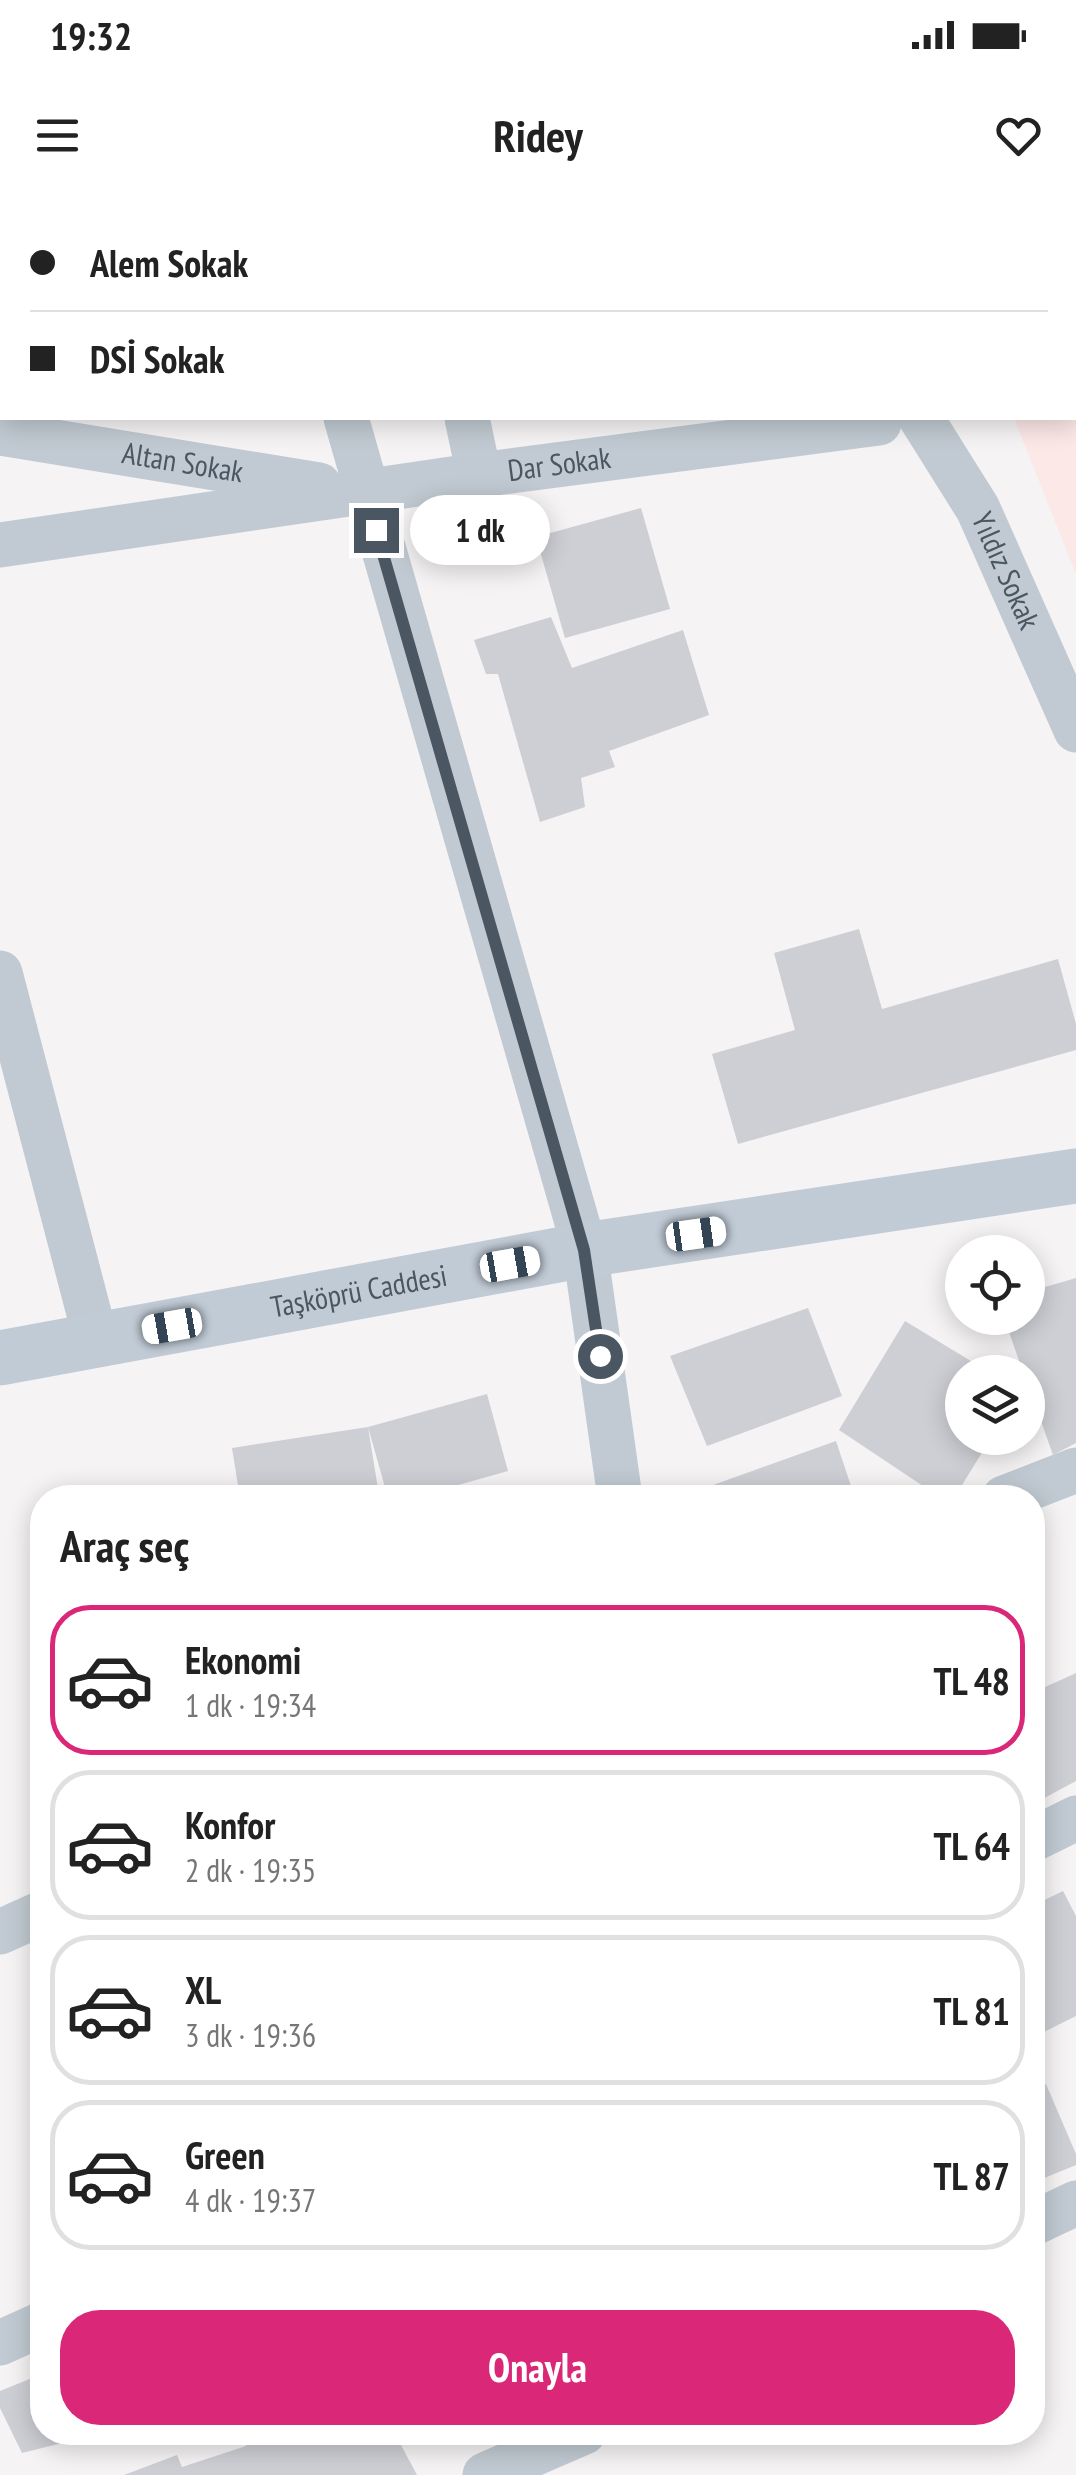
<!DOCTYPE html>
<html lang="tr">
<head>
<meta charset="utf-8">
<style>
	body { margin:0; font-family:"PT Sans Narrow",sans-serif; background:#f6f6f6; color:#222; height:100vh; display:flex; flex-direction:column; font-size:38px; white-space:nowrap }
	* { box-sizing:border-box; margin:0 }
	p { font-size:32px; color:#767676 }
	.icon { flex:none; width:55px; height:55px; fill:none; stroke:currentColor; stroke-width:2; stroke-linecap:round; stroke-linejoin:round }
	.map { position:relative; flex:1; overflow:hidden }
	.details { position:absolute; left:30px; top:1285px; width:1015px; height:960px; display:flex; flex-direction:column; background:#fff; border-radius:40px; box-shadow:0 5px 25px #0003 }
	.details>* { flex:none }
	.hud { position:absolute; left:0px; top:0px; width:1078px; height:220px; box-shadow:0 5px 25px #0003; display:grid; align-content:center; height:220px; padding:0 30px; background:#fff }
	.controls { position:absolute; left:945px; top:1035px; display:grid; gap:20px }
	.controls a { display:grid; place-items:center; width:100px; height:100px; border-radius:50%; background:#fff; box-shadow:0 5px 25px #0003; font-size:50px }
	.end { position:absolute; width:45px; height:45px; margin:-22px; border:12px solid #4a5661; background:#fff; box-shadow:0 0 0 5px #fff }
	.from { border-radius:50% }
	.bubble { position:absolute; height:70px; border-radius:35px; background:#fff; box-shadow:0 5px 25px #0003; font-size:32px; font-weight:700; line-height:70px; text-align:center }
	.car { position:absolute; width:30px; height:60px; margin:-30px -15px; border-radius:12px; box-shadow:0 0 8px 2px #0007; background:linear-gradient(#fff 24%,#345 0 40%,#fff 0 76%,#345 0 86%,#fff 0) }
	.hud b { display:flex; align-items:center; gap:35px; height:95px; font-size:38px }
	.hud b+b { border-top:2px solid #e0e0e0 }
	.hud i { width:25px; height:25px; background:#222 }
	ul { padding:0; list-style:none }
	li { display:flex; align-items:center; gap:30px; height:150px; margin:0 20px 15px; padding:0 10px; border:5px solid #e0e0e0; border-radius:40px }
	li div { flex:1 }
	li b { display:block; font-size:38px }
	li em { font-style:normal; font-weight:700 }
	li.selected { border-color:#db2777 }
	li>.icon { width:90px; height:90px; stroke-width:1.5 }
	h2 { padding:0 30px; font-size:45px; line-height:120px }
	.cta { display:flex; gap:20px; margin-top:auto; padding:20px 30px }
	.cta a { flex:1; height:115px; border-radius:40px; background:#db2777; color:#fff; font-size:40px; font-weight:700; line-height:115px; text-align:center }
	.status { display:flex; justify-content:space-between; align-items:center; height:70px; padding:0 50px; background:#fff; direction:ltr }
	.status svg { height:28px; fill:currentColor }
	header { display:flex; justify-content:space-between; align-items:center; height:130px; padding:0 30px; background:#fff; font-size:45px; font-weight:700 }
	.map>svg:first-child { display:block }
	.medical { fill:#fce8e6 }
	.building { fill:#cdcfd5 }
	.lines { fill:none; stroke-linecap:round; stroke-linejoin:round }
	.street { stroke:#c1cad2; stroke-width:45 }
	.secondary { stroke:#c1cbd6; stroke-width:55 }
	.route { stroke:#4a5661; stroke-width:12 }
	.labels { text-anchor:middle; stroke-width:8; stroke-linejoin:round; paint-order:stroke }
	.street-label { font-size:30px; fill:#4a5661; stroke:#fff }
</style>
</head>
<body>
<div class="status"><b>19:32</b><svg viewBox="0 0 49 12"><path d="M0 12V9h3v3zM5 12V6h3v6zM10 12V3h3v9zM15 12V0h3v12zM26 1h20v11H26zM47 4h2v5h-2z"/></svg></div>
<header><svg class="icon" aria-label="menu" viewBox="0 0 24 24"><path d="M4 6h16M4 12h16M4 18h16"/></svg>Ridey<svg class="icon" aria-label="heart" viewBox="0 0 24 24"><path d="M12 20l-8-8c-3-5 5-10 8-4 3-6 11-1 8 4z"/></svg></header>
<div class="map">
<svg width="1076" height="2275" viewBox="0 0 1076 2275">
	<rect width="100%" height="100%" fill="#f5f3f3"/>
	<path class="medical" d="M953 0H1076V374L1014 218H1075V2Z"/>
	<path class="building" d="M641 308 670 409 565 438 536 337Z
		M551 417 572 468 683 430 709 515 609 551 615 567 581 578 585 607 540 622 498 474H486L474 440Z
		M859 729 882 809 1058 759 1076 824V850L738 944 712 854 795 830 774 753Z
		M1076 1078V1243L1053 1255 1028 1184V1172H1023L1004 1118H1028V1092Z
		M808 1108 842 1196 707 1246 670 1156Z
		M905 1121 989 1172H962V1238H991L954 1298H941L839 1230Z
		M487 1194 508 1271 412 1298H388L368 1227Z
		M368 1227 379 1295 240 1298 232 1248Z
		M836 1241 855 1298H706L702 1289Z
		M1076 1473V1581L1035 1603 1032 1493Z
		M1063 1691 1076 1716V1816L1032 1838V1706Z
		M1046 1884 1076 1954V1965L1032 1983V1890Z
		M42 2174V2232L98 2234 22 2253 0 2208V2191Z
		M239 2232H394L417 2275H124L177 2255 182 2267 246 2246Z"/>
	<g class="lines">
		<g class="street">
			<path d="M289 0V2"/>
			<path d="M422 0V2"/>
			<path d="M848 0 849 2"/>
			<path d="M346 218 585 1050 620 1298"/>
			<path d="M467 218 479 275"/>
			<path id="s1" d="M921 218 978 309 1076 530"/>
			<path id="s2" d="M0 233 319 285"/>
			<path id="s3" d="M0 345 479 275 879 223"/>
			<path d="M0 773 96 1140"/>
			<path d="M1004 1298 1076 1270"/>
			<path d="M1032 1640 1076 1618"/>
			<path d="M0 1732 42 1713"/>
			<path d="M1032 2024 1076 2003"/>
			<path d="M0 2143 42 2124"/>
			<path d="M485 2275 584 2232"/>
		</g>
		<path class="secondary" id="s4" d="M0 1158 585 1050 1076 976"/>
	</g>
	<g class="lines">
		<path class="route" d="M376 330 584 1050 600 1156"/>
	</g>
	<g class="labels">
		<g class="street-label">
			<text dy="10" stroke="none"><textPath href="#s2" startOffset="185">Altan Sokak</textPath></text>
			<text dy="10" stroke="none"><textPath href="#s3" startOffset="565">Dar Sokak</textPath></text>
			<text dy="10" stroke="none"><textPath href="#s1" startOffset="175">Yıldız Sokak</textPath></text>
			<text dy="10" stroke="none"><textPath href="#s4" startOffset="365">Taşköprü Caddesi</textPath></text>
		</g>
	</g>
</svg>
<div class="controls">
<a><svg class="icon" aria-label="locate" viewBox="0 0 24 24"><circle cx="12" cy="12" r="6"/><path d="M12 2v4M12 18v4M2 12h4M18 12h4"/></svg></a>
<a><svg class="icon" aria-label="layers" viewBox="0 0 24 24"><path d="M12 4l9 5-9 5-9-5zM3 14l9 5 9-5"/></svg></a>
</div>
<i class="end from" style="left:600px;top:1156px"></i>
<i class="end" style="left:376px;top:330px"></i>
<div class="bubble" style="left:410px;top:295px;width:140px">1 dk</div>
<i class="car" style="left:696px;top:1034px;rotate:82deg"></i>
<i class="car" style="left:510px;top:1064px;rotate:80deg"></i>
<i class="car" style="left:172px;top:1126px;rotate:260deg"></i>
<div class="hud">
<b><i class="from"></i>Alem Sokak</b>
<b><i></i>DSİ Sokak</b>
</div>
<section class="details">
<h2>Araç seç</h2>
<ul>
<li class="selected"><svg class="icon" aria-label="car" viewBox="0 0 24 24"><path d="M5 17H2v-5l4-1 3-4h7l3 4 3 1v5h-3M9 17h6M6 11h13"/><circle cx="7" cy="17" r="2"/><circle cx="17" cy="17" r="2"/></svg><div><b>Ekonomi</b><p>1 dk · 19:34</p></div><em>TL 48</em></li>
<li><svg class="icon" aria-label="car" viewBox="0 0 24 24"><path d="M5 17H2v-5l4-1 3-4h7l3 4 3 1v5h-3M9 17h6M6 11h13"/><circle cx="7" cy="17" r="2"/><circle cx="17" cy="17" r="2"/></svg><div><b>Konfor</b><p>2 dk · 19:35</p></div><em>TL 64</em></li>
<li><svg class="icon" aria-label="car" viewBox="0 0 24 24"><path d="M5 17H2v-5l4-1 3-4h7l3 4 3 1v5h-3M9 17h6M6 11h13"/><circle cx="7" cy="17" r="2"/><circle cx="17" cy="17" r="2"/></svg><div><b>XL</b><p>3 dk · 19:36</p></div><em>TL 81</em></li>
<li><svg class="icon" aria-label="car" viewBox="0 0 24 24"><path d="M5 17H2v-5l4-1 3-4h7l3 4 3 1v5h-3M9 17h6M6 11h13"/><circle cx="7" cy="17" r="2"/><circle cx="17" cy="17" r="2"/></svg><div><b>Green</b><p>4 dk · 19:37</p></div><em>TL 87</em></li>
</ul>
<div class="cta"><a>Onayla</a></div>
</section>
</div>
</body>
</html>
